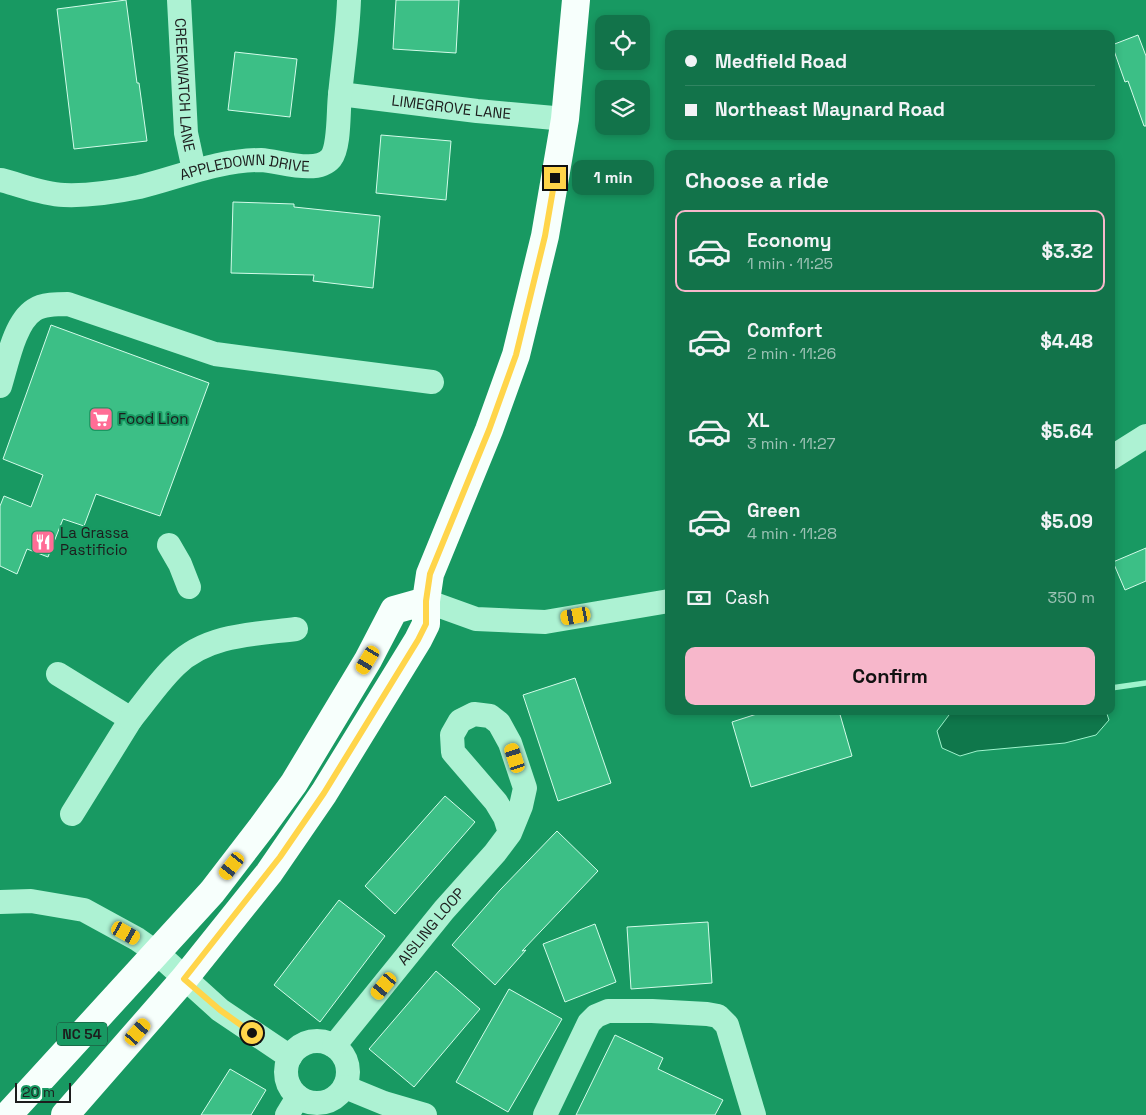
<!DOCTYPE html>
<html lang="en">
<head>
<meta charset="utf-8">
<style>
	body { margin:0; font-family:"Space Grotesk",sans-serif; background:#1b7851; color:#f1f3f6; height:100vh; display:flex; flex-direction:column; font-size:19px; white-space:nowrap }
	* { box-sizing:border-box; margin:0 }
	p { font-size:16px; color:#9cc2b5 }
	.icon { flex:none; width:28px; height:28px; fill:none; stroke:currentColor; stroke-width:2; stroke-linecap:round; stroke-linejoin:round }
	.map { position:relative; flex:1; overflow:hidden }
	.panel { position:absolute; left:665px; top:150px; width:450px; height:565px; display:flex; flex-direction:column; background:#12734a; border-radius:10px; box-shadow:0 2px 8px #0003 }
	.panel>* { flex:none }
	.top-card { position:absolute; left:665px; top:30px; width:450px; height:110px; border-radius:10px; box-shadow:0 2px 8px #0003; display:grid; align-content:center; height:110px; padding:0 20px; background:#12734a }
	.fabs { position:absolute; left:595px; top:15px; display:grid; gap:10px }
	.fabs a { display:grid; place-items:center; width:55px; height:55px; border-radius:10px; background:#12734a; box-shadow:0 2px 8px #0003; font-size:25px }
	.scale { position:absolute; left:15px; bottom:12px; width:56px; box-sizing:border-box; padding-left:5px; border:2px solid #1d1d1d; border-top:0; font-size:14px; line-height:18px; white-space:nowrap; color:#1d1d1d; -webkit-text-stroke:4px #189962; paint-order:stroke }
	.end { position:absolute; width:22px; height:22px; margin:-11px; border:6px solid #ffd54a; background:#111; box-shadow:0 0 0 2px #111 }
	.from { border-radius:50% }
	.bubble { position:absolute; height:35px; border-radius:10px; background:#12734a; box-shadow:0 2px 8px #0003; font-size:16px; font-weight:700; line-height:35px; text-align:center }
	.car { position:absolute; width:15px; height:30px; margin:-15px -8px; border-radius:6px; box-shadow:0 0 4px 1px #0007; background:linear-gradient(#f5c518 24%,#345 0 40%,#f5c518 0 76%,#345 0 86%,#f5c518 0) }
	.top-card b { display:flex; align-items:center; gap:18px; height:48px; font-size:19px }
	.top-card b+b { border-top:1px solid #318562 }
	.top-card i { width:12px; height:12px; background:#f1f3f6 }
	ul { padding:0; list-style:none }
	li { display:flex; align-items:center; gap:15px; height:82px; margin:0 10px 8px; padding:0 10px; border:2px solid transparent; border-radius:10px }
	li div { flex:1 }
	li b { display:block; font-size:19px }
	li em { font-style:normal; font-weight:700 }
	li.active { border-color:#f7b7cb }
	li>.icon { width:45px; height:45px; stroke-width:1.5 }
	h2 { padding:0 20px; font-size:22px; line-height:60px }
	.pay { display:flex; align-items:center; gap:12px; height:55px; padding:0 20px; font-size:19px }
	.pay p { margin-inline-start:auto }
	.action { display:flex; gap:10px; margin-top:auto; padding:10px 20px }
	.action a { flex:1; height:58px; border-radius:10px; background:#f7b7cb; color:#111; font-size:20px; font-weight:700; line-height:58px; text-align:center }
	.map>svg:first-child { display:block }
	.water { fill:#0f774b; stroke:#9ff4cd }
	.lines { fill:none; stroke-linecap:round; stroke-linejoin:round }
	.stream { stroke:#9ff4cd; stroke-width:5.5 }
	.building { fill:#3cbf86; stroke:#d4fcea }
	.minor { stroke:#adf2d3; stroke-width:24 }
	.major { stroke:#f7fffc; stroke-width:28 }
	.route { stroke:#ffd54a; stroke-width:6 }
	.labels { text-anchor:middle; stroke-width:4; stroke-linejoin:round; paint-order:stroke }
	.shield { fill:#189962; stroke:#1c4232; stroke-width:1 }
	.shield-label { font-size:14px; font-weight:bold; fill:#1d1d1d }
	.street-label { font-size:15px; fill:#1d1d1d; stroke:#189962 }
	.poi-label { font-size:15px; fill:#1d1d1d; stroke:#189962; text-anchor:start }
</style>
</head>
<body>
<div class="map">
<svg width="1146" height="1115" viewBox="0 0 1146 1115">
	<rect width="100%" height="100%" fill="#189962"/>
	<path class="water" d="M952 711H1106L1109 720 1096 735 1065 743 977 751 960 756 942 748 937 731Z"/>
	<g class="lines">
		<path class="stream" d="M1111 688 1146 683"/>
	</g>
	<path class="building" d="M126 0 137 83H139L147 141 74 149 57 9Z
		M396 0H459L456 53 393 49Z
		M1138 35 1146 56V126H1144L1128 81 1125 82 1112 45Z
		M235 52 297 59 290 117 228 110Z
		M381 135 451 141 446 200 376 193Z
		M233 202 294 204V207L380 216 373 288 313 281 314 275 231 273Z
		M51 325 209 383 160 516 96 494 84 526 63 519 48 557 27 549 17 574 0 566V506L4 496 31 507 43 475 3 459Z
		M1146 548V581L1125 590 1113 562Z
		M575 678 611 783 558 801 523 695Z
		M766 711H839L852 756 751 787 732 722Z
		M445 796 475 822 395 914 365 886Z
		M557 831 598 871 522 951 526 950 495 985 452 945 500 890Z
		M339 900 385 936 320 1022 274 985Z
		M708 922 712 983 631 989 627 927Z
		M595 924 616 982 565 1002 543 944Z
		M436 971 480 1009 414 1087 369 1049Z
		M509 989 562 1019 508 1112 456 1082Z
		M615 1035 663 1058 658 1069 723 1100 715 1115H576Z
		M230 1069 266 1090 251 1115H201Z"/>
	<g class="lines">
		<g class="minor">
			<path id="s1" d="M179 0 186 133 194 170"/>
			<path id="s2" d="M340 94 477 111 565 119"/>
			<path id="s3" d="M1 180C21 185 42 194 64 195 89 196 115 192 139 187 180 177 218 160 261 160 280 161 317 175 331 158 340 146 338 110 340 95 343 63 348 32 349 0"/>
			<path d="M0 386C7 364 14 323 34 310 43 304 58 304 68 304L215 354 432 382"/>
			<path d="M1111 458 1146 436"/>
			<path d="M169 545 180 564 189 587"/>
			<path d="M426 601 476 619 545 622 669 601"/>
			<path d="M58 674 131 719 72 814"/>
			<path d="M131 719C146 701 159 681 176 665 207 634 256 634 296 629"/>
			<path d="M0 902 31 901 84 910 137 939 157 953 220 1010 290 1057"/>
			<circle cx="317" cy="1072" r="31"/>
			<path id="s4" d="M334 1046 444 910 495 853 510 833 521 806 525 788 510 743 499 723 490 716 474 714 460 721 452 735 453 752 496 802 505 817 510 833"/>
			<path d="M345 1087 384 1103 425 1115"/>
			<path d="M287 1115 298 1097"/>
			<path d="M545 1115 589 1023 596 1016 608 1011H652L707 1014 718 1016 727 1025 754 1115"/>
		</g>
		<path class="major" d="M8 1115 212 892 262 827 294 783 368 660 394 610 426 601
			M65 1115 184 979 269 873 324 793 418 640 426 624V601L430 574 489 430 516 355 545 236 565 119 576 0"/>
	</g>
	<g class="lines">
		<path class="route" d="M252 1033 220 1010 184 979 280 857 324 793 418 640 426 624V601L430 574 489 430 516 355 545 236 555 178"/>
	</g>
	<defs>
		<g id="supermarket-square" transform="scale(1.25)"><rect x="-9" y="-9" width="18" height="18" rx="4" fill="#ff6d96" stroke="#189962"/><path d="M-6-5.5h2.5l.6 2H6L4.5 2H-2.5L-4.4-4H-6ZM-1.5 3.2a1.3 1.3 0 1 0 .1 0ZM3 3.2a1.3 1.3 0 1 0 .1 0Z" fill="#fff"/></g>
		<g id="restaurant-square" transform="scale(1.25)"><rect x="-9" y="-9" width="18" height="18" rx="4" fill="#ff6d96" stroke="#189962"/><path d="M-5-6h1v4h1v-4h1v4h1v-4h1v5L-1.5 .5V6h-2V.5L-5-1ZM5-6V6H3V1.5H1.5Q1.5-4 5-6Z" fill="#fff"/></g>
	</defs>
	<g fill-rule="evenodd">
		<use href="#supermarket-square" x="101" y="419"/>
		<use href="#restaurant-square" x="43" y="542"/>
	</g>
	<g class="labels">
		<rect class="shield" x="57" y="1022.5" width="50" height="23" rx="4"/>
		<g class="shield-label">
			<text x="82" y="1039">NC 54</text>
		</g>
		<g class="street-label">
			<text dy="5" stroke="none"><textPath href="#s1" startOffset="85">CREEKWATCH LANE</textPath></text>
			<text dy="5" stroke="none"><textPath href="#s2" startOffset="112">LIMEGROVE LANE</textPath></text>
			<text dy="5" stroke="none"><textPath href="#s3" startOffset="249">APPLEDOWN DRIVE</textPath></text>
			<text dy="5" stroke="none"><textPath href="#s4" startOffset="154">AISLING LOOP</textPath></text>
		</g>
		<g class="poi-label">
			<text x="118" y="424">Food Lion</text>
			<text x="60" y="538">La Grassa<tspan x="60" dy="17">Pastificio</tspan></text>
		</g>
	</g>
</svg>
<div class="fabs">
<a><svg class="icon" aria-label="locate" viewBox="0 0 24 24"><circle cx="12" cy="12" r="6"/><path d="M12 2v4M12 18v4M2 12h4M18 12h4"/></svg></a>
<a><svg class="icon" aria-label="layers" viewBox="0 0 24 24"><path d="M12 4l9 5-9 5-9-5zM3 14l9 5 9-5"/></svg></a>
</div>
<div class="scale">20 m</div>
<i class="end from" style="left:252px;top:1033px"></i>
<i class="end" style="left:555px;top:178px"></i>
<div class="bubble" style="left:572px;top:160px;width:82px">1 min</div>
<i class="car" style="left:576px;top:616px;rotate:260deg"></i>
<i class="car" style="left:368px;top:660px;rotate:211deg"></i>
<i class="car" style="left:515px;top:758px;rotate:342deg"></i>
<i class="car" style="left:232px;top:866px;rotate:218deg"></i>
<i class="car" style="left:126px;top:933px;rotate:119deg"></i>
<i class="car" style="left:384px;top:986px;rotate:220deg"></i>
<i class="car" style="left:138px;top:1032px;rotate:41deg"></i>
<div class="top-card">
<b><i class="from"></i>Medfield Road</b>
<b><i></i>Northeast Maynard Road</b>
</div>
<section class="panel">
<h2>Choose a ride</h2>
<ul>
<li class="active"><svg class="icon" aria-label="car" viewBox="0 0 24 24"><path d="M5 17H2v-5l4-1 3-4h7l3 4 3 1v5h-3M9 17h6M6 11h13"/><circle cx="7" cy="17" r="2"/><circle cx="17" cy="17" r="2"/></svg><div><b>Economy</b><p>1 min · 11:25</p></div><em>$3.32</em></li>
<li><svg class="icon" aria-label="car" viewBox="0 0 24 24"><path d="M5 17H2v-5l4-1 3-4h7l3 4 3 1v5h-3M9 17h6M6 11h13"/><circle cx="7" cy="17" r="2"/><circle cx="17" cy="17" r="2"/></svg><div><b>Comfort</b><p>2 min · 11:26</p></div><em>$4.48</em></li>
<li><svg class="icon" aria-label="car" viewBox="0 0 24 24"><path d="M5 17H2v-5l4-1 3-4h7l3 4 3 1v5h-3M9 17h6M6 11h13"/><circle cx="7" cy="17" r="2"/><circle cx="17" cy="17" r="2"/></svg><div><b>XL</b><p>3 min · 11:27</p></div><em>$5.64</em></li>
<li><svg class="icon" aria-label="car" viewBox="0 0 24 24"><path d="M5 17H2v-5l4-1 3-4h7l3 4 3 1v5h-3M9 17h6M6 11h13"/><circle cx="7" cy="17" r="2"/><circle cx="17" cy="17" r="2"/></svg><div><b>Green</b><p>4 min · 11:28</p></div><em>$5.09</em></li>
</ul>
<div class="pay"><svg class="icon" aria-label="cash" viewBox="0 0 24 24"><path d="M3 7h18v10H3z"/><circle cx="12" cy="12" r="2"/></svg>Cash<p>350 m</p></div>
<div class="action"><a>Confirm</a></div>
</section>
</div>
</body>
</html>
